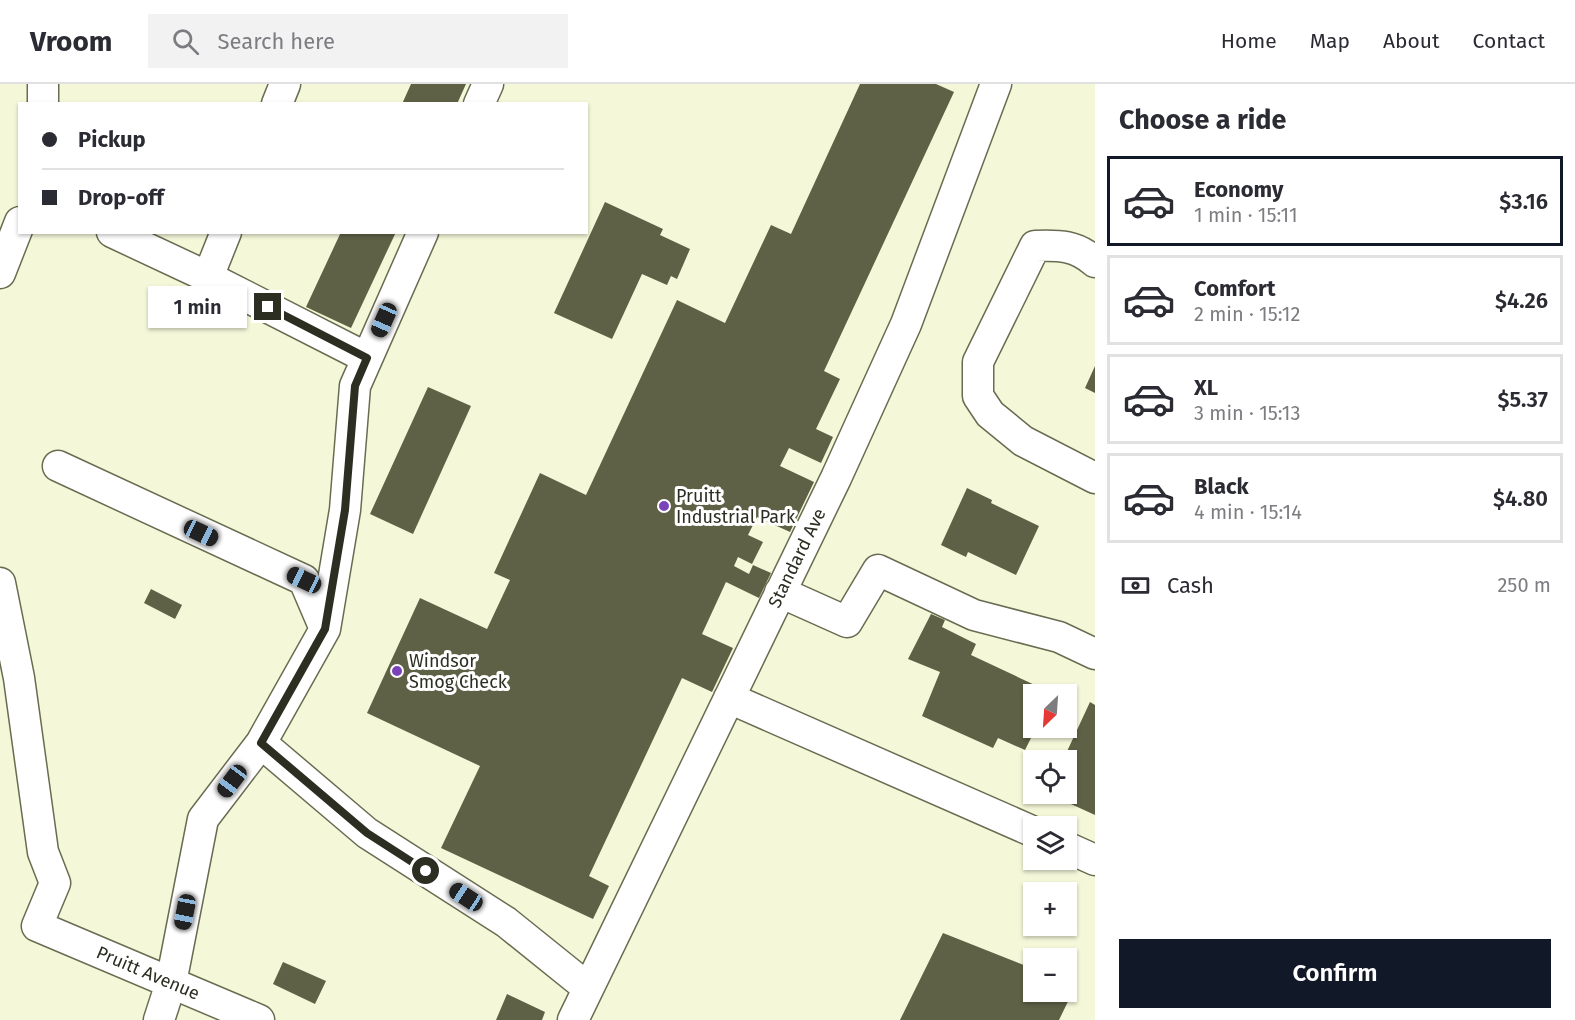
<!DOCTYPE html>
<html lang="en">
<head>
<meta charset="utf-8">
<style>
	body { margin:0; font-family:"Fira Sans",sans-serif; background:#f2f2f3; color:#2b2b33; height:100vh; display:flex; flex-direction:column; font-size:22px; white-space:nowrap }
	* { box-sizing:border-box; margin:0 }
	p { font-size:20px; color:#7c7c81 }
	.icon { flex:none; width:33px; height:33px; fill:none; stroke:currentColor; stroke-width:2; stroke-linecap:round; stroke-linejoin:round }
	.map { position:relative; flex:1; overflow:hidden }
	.details { display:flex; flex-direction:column; background:#fff; width:480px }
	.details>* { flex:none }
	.hud { position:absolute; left:18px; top:18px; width:570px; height:132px; border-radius:0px; box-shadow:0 2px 4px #0004; display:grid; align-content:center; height:132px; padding:0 24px; background:#fff }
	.needle { width:39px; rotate:205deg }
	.fabs { position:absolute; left:1023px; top:600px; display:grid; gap:12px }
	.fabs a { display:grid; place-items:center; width:54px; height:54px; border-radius:0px; background:#fff; box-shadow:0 2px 4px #0004; font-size:30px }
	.end { position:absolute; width:27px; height:27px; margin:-14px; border:8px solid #2d2e22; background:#fff; box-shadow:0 0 0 3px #fff }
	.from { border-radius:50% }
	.bubble { position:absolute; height:42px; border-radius:0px; background:#fff; box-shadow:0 2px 4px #0004; font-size:20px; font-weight:600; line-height:42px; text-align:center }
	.car { position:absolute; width:18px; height:36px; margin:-18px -9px; border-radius:8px; box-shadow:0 0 4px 2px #0007; background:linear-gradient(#222 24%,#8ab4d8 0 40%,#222 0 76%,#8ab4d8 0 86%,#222 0) }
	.hud b { display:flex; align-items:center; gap:21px; height:57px; font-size:22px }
	.hud b+b { border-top:2px solid #e1e1e2 }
	.hud i { width:15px; height:15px; background:#2b2b33 }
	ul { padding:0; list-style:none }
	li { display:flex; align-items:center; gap:18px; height:90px; margin:0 12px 9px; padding:0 12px; border:3px solid #e1e1e2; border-radius:0px }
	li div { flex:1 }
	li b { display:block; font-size:22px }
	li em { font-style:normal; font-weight:600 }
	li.current { border-color:#111827 }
	li>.icon { width:54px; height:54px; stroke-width:1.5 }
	h2 { padding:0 24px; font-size:27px; line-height:72px }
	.pay { display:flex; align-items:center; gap:15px; height:66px; padding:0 24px; font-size:22px }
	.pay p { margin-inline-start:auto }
	.button { display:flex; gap:12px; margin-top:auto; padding:12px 24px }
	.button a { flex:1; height:69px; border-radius:0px; background:#111827; color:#fff; font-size:24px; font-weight:600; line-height:69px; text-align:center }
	header { display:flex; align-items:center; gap:36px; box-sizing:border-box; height:84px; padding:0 30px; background:#fff; border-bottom:2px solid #e1e1e2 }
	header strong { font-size:28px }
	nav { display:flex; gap:33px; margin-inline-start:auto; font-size:21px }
	.search { width:420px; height:54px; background:#f2f2f3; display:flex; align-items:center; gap:15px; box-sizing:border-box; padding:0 21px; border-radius:0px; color:#7c7c81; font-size:22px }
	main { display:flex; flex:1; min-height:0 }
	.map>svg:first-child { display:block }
	.building { fill:#5f6146 }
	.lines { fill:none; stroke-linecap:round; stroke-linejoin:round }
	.minor-casing { stroke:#696c51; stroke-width:33 }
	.minor { stroke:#fff; stroke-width:30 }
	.route { stroke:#2d2e22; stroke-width:8 }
	.poi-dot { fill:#7b43ba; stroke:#fff; stroke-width:2 }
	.labels { text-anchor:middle; stroke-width:6; stroke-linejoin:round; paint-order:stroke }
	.poi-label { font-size:18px; fill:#2d2e22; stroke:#fff; text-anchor:start }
	.street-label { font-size:18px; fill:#2d2e22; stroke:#fff }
</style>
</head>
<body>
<header>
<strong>Vroom</strong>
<div class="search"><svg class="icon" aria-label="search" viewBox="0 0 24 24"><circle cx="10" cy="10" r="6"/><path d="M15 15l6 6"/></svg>Search here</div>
<nav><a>Home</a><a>Map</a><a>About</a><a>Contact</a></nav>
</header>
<main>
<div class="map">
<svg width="1095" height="936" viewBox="0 0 1095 936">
	<rect width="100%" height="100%" fill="#f4f7d8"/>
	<path class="building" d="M411 0H466L457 20H402Z
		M860 0H936L954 8 824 287 840 295 816 345 833 353 821 379 789 364 780 382 814 398 790 448 757 433 748 451 763 458 752 480 738 473 734 482 749 490 753 481 771 489 759 514 726 498 702 550 733 564 712 608 682 594 589 792 609 802 593 835 441 764 480 682 367 629 420 514 487 545 510 496 494 489 540 389 586 411 677 216 725 239 771 141 791 150Z
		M605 118 663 145 660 151 690 165 677 195 671 192 667 201 642 190 612 255 554 229Z
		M341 148H396L351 244 306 223Z
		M1095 282V309L1085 304Z
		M428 303 471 322 413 450 370 430Z
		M967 404 992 416 991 419 1039 442 1016 491 968 468 966 473 941 461Z
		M151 505 182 521 175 535 144 519Z
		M931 530 945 536 942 543 976 560 971 571 1054 610H1034V644H1036L1025 666 998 654 993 664 922 632 940 588 908 575Z
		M1090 618 1095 621V731L1049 710H1066V676H1063Z
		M943 849 1034 885V908H1066V898L1076 901 1059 936H900Z
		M283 878 326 897 315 920 273 900Z
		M507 910 545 928 542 936H496Z"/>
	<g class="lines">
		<g class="minor-casing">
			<path id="minor" d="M43 20V0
				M277 20 285 0
				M479 20 488 0
				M112 148 208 193 226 148
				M423 148 355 302 345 426 325 545 261 659 367 749 506 838 588 904
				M1095 178C1076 161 1059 161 1035 162L978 278V312L990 330 1023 357 1095 394
				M0 189 20 138
				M208 193 367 274
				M58 382 304 496 325 545
				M0 499 19 594 43 768 55 799 37 842 259 936
				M780 508 847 538 878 486 974 531 1059 553 1095 570
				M729 614 1034 748
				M1066 763 1095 776
				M159 936 171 899 203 735 261 659
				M573 936 836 394 906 240 996 0"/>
		</g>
		<use href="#minor" class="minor"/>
	</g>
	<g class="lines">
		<path class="route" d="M268 223 367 274 355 302 345 426 325 545 261 659 367 749 426 787"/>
	</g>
	<g class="poi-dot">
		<circle cx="664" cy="422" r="6"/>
		<circle cx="397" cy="587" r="6"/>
	</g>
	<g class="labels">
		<g class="poi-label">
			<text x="676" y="418">Pruitt<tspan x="676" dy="21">Industrial Park</tspan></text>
			<text x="409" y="583">Windsor<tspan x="409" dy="21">Smog Check</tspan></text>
		</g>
		<g class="street-label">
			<text transform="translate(797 474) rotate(-64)" y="6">Standard Ave</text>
			<text transform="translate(148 889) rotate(23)" y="6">Pruitt Avenue</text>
		</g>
	</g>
</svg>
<div class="fabs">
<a><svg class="needle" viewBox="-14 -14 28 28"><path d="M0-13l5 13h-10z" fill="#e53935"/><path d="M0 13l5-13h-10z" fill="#7c7c81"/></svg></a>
<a><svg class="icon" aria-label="locate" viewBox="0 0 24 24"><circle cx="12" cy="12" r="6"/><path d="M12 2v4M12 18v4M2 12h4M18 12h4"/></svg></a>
<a><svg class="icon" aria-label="layers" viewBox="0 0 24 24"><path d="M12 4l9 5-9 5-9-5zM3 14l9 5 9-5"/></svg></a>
<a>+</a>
<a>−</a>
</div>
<i class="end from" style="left:426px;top:787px"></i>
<i class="end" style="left:268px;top:223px"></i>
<div class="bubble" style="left:148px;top:202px;width:99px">1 min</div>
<i class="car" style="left:384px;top:236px;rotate:204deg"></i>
<i class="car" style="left:201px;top:449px;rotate:115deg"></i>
<i class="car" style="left:304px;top:496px;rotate:295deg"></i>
<i class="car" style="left:232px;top:697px;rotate:217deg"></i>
<i class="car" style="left:466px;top:813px;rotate:303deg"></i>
<i class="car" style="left:185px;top:828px;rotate:191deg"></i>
<div class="hud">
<b><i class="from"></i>Pickup</b>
<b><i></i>Drop-off</b>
</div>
</div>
<section class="details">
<h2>Choose a ride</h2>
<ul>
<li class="current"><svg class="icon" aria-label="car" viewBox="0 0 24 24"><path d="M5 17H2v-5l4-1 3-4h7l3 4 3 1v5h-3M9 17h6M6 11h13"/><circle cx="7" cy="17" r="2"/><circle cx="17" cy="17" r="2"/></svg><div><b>Economy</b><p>1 min · 15:11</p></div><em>$3.16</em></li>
<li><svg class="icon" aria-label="car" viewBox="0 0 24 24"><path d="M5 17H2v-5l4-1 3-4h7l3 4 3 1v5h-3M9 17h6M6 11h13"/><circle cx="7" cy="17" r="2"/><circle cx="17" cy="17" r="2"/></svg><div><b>Comfort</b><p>2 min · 15:12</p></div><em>$4.26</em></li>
<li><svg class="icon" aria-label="car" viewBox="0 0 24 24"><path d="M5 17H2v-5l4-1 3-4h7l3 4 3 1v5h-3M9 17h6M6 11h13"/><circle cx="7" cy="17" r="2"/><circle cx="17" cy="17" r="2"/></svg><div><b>XL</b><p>3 min · 15:13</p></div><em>$5.37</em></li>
<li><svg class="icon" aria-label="car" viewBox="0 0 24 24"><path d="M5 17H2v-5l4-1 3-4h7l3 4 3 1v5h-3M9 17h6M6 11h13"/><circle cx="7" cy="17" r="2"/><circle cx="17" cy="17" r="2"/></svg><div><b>Black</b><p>4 min · 15:14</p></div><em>$4.80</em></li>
</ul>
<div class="pay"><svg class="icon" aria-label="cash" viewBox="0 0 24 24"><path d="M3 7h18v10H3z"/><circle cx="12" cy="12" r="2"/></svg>Cash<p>250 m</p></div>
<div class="button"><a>Confirm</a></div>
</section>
</main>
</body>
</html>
